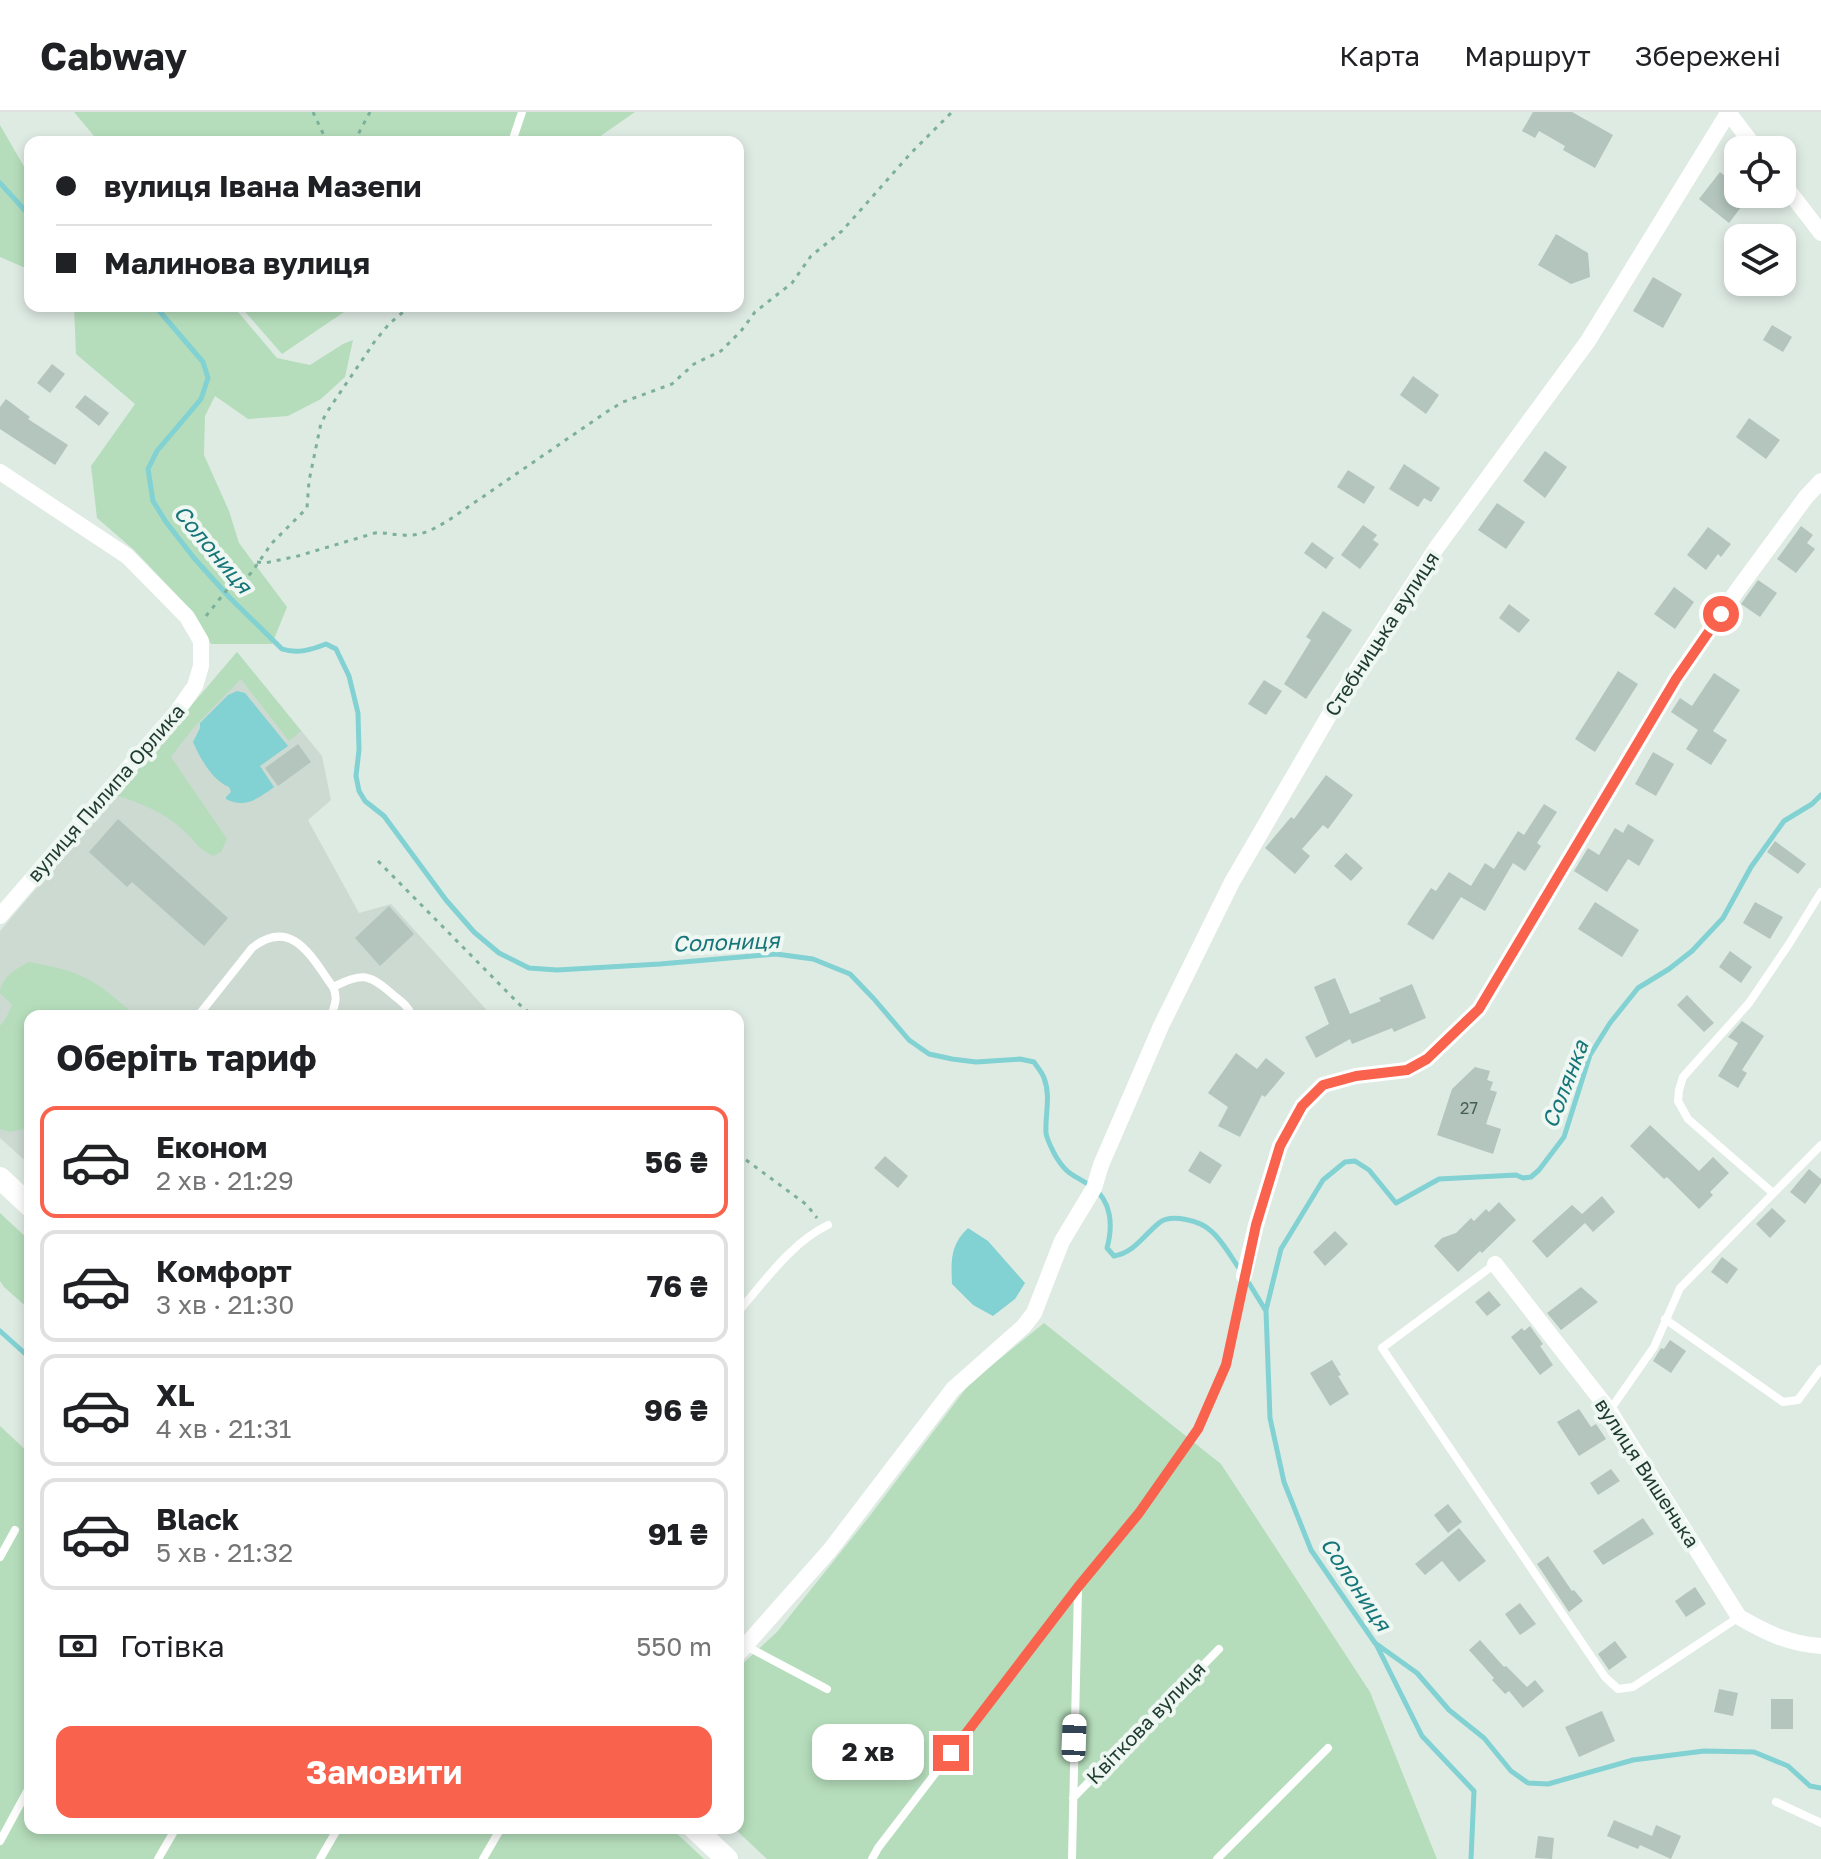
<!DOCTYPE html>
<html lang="uk">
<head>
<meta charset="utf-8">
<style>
	body { margin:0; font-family:"Golos Text",sans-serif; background:#f6f6f6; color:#202124; height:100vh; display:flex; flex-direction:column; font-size:30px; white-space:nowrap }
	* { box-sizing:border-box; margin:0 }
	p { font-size:26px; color:#757577 }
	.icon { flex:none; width:44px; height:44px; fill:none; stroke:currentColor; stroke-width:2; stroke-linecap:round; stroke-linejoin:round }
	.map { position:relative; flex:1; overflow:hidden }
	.side { position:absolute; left:24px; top:898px; width:720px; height:824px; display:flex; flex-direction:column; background:#fff; border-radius:16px; box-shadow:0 4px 12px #0003 }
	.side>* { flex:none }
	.hud { position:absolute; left:24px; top:24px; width:720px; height:176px; border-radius:16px; box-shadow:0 4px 12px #0003; display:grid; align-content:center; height:176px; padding:0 32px; background:#fff }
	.tools { position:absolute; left:1724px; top:24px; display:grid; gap:16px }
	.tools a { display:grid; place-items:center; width:72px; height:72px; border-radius:16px; background:#fff; box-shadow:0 4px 12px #0003; font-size:40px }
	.end { position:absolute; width:36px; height:36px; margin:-18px; border:10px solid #f9624d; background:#fff; box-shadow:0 0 0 4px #fff }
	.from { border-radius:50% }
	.bubble { position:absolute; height:56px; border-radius:16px; background:#fff; box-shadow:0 4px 12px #0003; font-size:26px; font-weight:700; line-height:56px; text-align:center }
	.car { position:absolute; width:24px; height:48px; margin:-24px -12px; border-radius:10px; box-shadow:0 0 6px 2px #0007; background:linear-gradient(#fff 24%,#345 0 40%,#fff 0 76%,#345 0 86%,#fff 0) }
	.hud b { display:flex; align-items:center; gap:28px; height:76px; font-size:30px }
	.hud b+b { border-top:2px solid #e0e0e0 }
	.hud i { width:20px; height:20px; background:#202124 }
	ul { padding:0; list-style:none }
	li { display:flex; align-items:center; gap:24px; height:112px; margin:0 16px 12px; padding:0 16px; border:4px solid #e0e0e0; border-radius:16px }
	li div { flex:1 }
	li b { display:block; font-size:30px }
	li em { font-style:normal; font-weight:700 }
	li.current { border-color:#f9624d }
	li>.icon { width:72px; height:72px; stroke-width:1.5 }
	h2 { padding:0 32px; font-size:36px; line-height:96px }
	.pay { display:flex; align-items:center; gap:20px; height:88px; padding:0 32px; font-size:30px }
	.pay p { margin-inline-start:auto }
	.primary-button { display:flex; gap:16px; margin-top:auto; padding:16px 32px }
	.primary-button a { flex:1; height:92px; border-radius:16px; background:#f9624d; color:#fff; font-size:32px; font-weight:700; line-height:92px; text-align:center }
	header { display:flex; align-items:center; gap:48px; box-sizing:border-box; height:112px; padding:0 40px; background:#fff; border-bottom:2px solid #e0e0e0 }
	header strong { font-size:38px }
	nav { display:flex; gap:44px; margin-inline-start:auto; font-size:28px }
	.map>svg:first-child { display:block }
	.built { fill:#ccdad2 }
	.green { fill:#b5ddbb }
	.water { fill:#82d1d3 }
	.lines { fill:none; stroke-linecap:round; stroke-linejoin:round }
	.stream { stroke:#82d1d3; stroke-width:5 }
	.building { fill:#b3c5bc }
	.path { stroke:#7cb099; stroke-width:3; stroke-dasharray:4 6; stroke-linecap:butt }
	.service { stroke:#fff; stroke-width:8 }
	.minor { stroke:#fff; stroke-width:16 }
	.tertiary { stroke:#fff; stroke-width:22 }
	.route { stroke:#f9624d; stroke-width:10 }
	.labels { text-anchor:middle; stroke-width:8; stroke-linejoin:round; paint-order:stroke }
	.number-label { font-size:16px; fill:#445e53 }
	.street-label { font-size:20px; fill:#1f3b30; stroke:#eef7f2 }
	.water-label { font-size:22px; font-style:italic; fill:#167579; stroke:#eef7f2 }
</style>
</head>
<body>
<header>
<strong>Cabway</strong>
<nav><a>Карта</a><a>Маршрут</a><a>Збережені</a></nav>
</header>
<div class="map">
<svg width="1821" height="1747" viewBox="0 0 1821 1747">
	<rect width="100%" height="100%" fill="#deebe3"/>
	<path class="built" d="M237 540 322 644 331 688 308 708 359 801 391 792 492 904H30V1053L0 1026V819Z"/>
	<path class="green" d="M74 0H635L592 30H99Z
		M0 13 30 65V158L0 145Z
		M74 194H233L277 246 310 253 343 232 353 228 345 265 321 287 288 304 248 307 215 284 205 304 204 343 229 399 239 431 287 495 272 532H211L190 497 134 438 97 406 91 354 135 292 76 242Z
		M240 194H353L282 242Z
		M237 540 301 619 289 629 241 567 194 615 171 645 227 727 221 740 213 744C196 735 197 731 184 719 166 701 139 690 115 683Z
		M29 850C81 859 97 868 135 904H30V1016L9 1020 0 1017V914L6 906 12 893 0 881C1 865 16 857 29 850Z
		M0 1101 30 1129V1198L4 1175 0 1169Z
		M1044 1211 1221 1352 1370 1580 1437 1747H767L734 1716H738V1556L777 1520 872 1401 970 1271Z
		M0 1314 30 1342V1716H671L704 1747H0Z"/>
	<path class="water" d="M237 579 245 581 288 634 260 654 274 675C259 686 245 697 226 687V685L231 680 229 675C212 668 200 646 193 630L200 616V611L228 583Z
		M968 1116 988 1129 1025 1171 1015 1187 993 1204 973 1193 952 1172C951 1149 950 1133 968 1116Z"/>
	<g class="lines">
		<path class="stream" d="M0 71 30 104
			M155 194 203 250 208 266 201 287 157 339 148 357 153 389 166 410 194 446 230 486 282 537C297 542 311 538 326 532L336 537 349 564 358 601 359 638 356 664 359 679 365 689 384 704 446 788 474 820 499 841 529 856 557 858 660 852 776 842 813 847 850 862 874 887 909 928 929 942 952 947 976 950 1020 947 1034 950C1037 955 1042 960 1044 966 1051 984 1045 1002 1046 1021 1047 1028 1052 1037 1055 1043 1068 1065 1074 1062 1092 1075 1112 1089 1113 1114 1107 1136L1114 1144C1134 1141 1144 1123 1159 1111 1171 1101 1201 1109 1211 1119 1223 1129 1232 1147 1241 1159
			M1247 1168 1266 1199 1270 1306 1284 1370 1311 1438 1375 1531 1417 1561 1449 1598 1484 1626 1511 1659 1528 1671 1548 1672 1633 1648 1704 1639 1754 1640 1788 1654 1810 1674 1821 1676
			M1266 1198 1281 1137 1323 1068 1345 1050 1355 1049 1369 1058 1396 1091 1439 1067 1516 1063 1523 1066 1531 1065 1539 1058 1564 1025 1590 943 1610 911 1638 876 1669 857 1692 839 1723 806 1751 755 1784 709 1812 692 1821 683
			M0 1219 30 1246
			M1376 1532 1422 1624 1474 1679 1471 1747"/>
	</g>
	<path class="building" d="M1533 0H1572L1613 23 1595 56 1563 38 1565 34 1539 19 1535 26 1522 19Z
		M1720 60 1738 74V82H1751L1729 111 1699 87Z
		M1556 122 1588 141 1590 165 1571 172 1538 153Z
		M1653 165 1682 182 1663 216 1633 199Z
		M1772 213 1792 225 1783 240 1763 228Z
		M52 252 65 262 50 281 37 271Z
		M1413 264 1439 283 1426 302 1400 283Z
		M85 283 109 301 99 314 75 295Z
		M6 287 30 305 28 307 68 333 55 353 0 317V295Z
		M1749 306 1780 328 1766 347 1736 325Z
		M1545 339 1567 355 1545 386 1523 369Z
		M1404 352 1440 376 1431 390 1424 386 1418 395 1389 377Z
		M1348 358 1375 375 1364 392 1337 375Z
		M1497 391 1525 410 1506 437 1478 418Z
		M1363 413 1377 423 1373 428 1379 432 1360 457 1341 443Z
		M1801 414 1813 423 1807 431 1815 437 1796 461 1777 447Z
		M1708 415 1731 432 1721 445 1718 442 1706 458 1687 443Z
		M1312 430 1334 446 1326 457 1304 441Z
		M1758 468 1777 481 1760 505 1741 492Z
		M1674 475 1694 490 1675 517 1654 502Z
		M1509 492 1530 508 1519 521 1499 506Z
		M1323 499 1352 518 1306 587 1284 572 1311 528 1306 525Z
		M1618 559 1638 572 1595 640 1575 627Z
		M1714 561 1740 578 1713 619 1727 628 1711 653 1686 637 1698 618 1671 600 1680 586 1692 594Z
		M1264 568 1282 579 1266 603 1248 592Z
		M298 632 311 650 278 674 265 656Z
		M1653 640 1674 652 1656 684 1635 672Z
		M1326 663 1353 683 1328 717 1323 713 1302 737 1310 744 1295 762 1265 736 1291 705 1294 707Z
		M1544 692 1557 700 1537 731 1541 734 1525 759 1513 751 1485 799 1461 785 1433 828 1407 812 1431 776 1436 779 1449 760 1471 774 1485 751 1494 757 1518 719 1524 723Z
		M118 707 228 806 204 834 132 770 127 775 89 740Z
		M1628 712 1654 728 1639 754 1628 747 1607 780 1574 759 1588 736 1599 743 1615 716 1623 721Z
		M1775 729 1806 752 1798 762 1767 740Z
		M1346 741 1363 756 1351 769 1334 754Z
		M1595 790 1639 818 1622 845 1578 817Z
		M1755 790 1783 805 1770 827 1743 811Z
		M389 794 414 822 380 854 355 826Z
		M1730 839 1752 855 1741 871 1719 855Z
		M1335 866 1350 902 1381 889 1379 886 1412 872 1426 906 1394 920 1392 916 1352 932 1350 927 1316 946 1305 925 1329 912 1314 875Z
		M1687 883 1714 911 1704 920 1677 893Z
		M1742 909 1764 924 1742 958 1747 961 1738 976 1718 964 1738 931 1728 925Z
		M1236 941 1257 957 1266 946 1285 961 1265 985 1262 983 1240 1025 1218 1014 1228 995 1208 981Z
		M1475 955 1490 959 1487 968 1493 970 1490 978 1497 980 1486 1012 1501 1017 1493 1042 1437 1023 1452 977Z
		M1650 1013 1699 1059 1713 1045 1729 1061 1710 1080 1713 1083 1699 1097 1667 1065 1664 1067 1630 1034Z
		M1200 1039 1222 1053 1210 1072 1188 1059Z
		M885 1044 908 1064 898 1076 874 1056Z
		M1809 1057 1821 1067V1071L1805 1092 1790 1080Z
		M1602 1084 1615 1100 1593 1120 1585 1111 1547 1146 1532 1129 1572 1093 1582 1102Z
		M1499 1090 1516 1108 1482 1141 1480 1139 1458 1160 1434 1134 1442 1126 1456 1121 1471 1106 1474 1109 1486 1097 1489 1100Z
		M1772 1096 1786 1109 1770 1126 1756 1112Z
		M1335 1119 1348 1132 1325 1154 1313 1140Z
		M1722 1145 1738 1157 1727 1172 1711 1160Z
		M1581 1175 1598 1190 1561 1218 1547 1201Z
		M1489 1179 1501 1193 1487 1204 1475 1190Z
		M1530 1214 1543 1232 1540 1234 1553 1253 1540 1263 1511 1225 1522 1216 1524 1219Z
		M1670 1228 1686 1239 1671 1261 1653 1249 1661 1236 1664 1237Z
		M1332 1248 1341 1263 1338 1264 1349 1282 1330 1294 1310 1261Z
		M1579 1297 1591 1315 1596 1312 1606 1327 1579 1344 1557 1310Z
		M1611 1357 1620 1369 1598 1383 1590 1371Z
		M1448 1392 1462 1410 1448 1421 1434 1403Z
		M1643 1406 1654 1422 1603 1453 1593 1439Z
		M1459 1416 1486 1449 1459 1470 1442 1449 1425 1463 1415 1452Z
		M1548 1444 1572 1479 1574 1478 1583 1489 1569 1500 1537 1452Z
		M1695 1475 1706 1492 1686 1505 1675 1489Z
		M1520 1491 1536 1512 1520 1523 1505 1502Z
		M1480 1528 1504 1555 1506 1554 1527 1575 1535 1568 1544 1579 1523 1596 1509 1579 1505 1582 1492 1568 1494 1566 1469 1538Z
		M1615 1529 1627 1545 1609 1558 1598 1542Z
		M1719 1577 1738 1581 1733 1604 1714 1600Z
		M1771 1587H1793V1617H1771Z
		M1602 1599 1615 1629 1579 1645 1565 1615Z
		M1614 1708 1652 1724 1656 1713 1681 1724 1671 1747 1640 1733 1638 1737 1607 1724Z
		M1538 1724 1554 1726 1552 1747 1535 1746Z"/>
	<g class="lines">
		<path class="path" d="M313 0 327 30
			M354 30 370 0
			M257 450 265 451 298 444 375 421C385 420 393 423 403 423 420 425 434 417 449 408L608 299 623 290 672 272 694 252 721 239 741 219 755 200 792 171 811 144 842 119 910 42 952 0
			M206 504 230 474 247 465 251 461 272 431 307 396 309 369 321 311 329 297 375 229 389 212 410 194
			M378 749 520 893 533 904
			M738 1042 807 1093 817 1106"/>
		<path class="service" d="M512 30 522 0
			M333 875C361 862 367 860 391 881 400 889 407 892 412 904
			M198 904 252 836C292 804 312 846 333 875 338 885 335 893 331 904
			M1773 1081 1688 1007 1678 989 1679 978 1683 965 1749 891 1789 832 1821 780
			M1495 1152 1382 1236 1605 1565 1618 1577 1633 1575 1739 1505
			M738 1200C764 1170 792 1130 828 1113
			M1665 1207 1783 1290 1798 1288 1821 1257
			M1610 1298 1654 1235 1680 1176 1821 1033
			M0 1445 15 1418
			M746 1534 827 1577
			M1073 1686 1219 1537
			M1776 1690 1821 1711
			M0 1729 30 1674
			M158 1747 176 1716
			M320 1747 338 1716
			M483 1747 501 1716
			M872 1747 878 1736 1078 1475 1139 1401 1198 1317 1226 1253 1244 1164
			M1072 1747 1078 1476
			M1217 1747 1328 1636"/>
		<path class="minor" d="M1728 0 1757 38
			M1782 70 1821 121
			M0 360 127 444 187 505 201 529V554L195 574 176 601 0 804
			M1495 1152 1609 1298 1739 1505C1767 1521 1789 1532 1821 1534
			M1244 1164 1256 1113 1280 1034 1302 994 1323 973 1356 964 1407 958 1427 947 1479 897 1676 567 1736 480 1806 385 1821 369
			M738 1542 830 1438 953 1277 1024 1214 1034 1201 1062 1129 1094 1076 1101 1053 1161 914 1232 770 1342 581 1437 435 1588 229 1728 1"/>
		<path class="tertiary" d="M0 1066 30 1094
			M694 1716 727 1747"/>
	</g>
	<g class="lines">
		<path class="route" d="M951 1641 1078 1475 1139 1401 1198 1317 1226 1253 1256 1113 1280 1034 1302 994 1323 973 1356 964 1407 958 1427 947 1479 897 1676 567 1721 502"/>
	</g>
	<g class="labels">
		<g class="number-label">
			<text x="1469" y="1002">27</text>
		</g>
		<g class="street-label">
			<text transform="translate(1382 522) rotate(-57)" y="7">Стебницька вулиця</text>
			<text transform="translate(106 681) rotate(-49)" y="7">вулиця Пилипа Орлика</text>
			<text transform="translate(1647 1361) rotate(57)" y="7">вулиця Вишенька</text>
			<text transform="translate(1146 1611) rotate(-46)" y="7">Квіткова вулиця</text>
		</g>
		<g class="water-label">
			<text transform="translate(213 437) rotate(50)" y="8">Солониця</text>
			<text transform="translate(726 830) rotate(-2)" y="8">Солониця</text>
			<text transform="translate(1565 972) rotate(-69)" y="8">Солянка</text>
			<text transform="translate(1356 1472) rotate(56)" y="8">Солониця</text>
		</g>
	</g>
</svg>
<div class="tools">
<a><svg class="icon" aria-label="locate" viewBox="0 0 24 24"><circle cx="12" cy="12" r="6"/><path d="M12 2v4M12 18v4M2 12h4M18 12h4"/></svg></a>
<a><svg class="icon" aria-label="layers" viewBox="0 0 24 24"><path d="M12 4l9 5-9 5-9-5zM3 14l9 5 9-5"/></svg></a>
</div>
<i class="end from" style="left:1721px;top:502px"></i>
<i class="end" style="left:951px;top:1641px"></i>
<div class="bubble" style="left:812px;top:1612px;width:112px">2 хв</div>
<i class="car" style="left:1074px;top:1626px;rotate:2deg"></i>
<div class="hud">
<b><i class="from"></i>вулиця Івана Мазепи</b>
<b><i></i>Малинова вулиця</b>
</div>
<section class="side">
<h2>Оберіть тариф</h2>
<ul>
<li class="current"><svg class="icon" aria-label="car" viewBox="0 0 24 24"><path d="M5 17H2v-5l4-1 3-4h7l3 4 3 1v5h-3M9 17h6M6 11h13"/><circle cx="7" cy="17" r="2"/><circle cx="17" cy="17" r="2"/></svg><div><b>Економ</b><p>2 хв · 21:29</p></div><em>56 ₴</em></li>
<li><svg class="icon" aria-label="car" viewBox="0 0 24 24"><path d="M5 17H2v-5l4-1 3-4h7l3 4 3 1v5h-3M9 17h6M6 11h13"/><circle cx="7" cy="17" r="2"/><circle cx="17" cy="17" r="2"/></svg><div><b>Комфорт</b><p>3 хв · 21:30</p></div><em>76 ₴</em></li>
<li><svg class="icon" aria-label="car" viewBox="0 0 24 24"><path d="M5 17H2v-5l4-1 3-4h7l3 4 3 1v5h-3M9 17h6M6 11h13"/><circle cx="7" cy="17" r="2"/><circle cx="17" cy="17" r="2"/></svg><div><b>XL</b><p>4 хв · 21:31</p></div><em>96 ₴</em></li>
<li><svg class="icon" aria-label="car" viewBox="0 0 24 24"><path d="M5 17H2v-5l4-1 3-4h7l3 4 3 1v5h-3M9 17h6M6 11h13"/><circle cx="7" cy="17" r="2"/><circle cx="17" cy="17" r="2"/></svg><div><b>Black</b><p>5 хв · 21:32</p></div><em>91 ₴</em></li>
</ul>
<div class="pay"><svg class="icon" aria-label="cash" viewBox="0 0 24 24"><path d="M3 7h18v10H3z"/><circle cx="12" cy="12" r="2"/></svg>Готівка<p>550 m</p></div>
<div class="primary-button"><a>Замовити</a></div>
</section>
</div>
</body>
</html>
